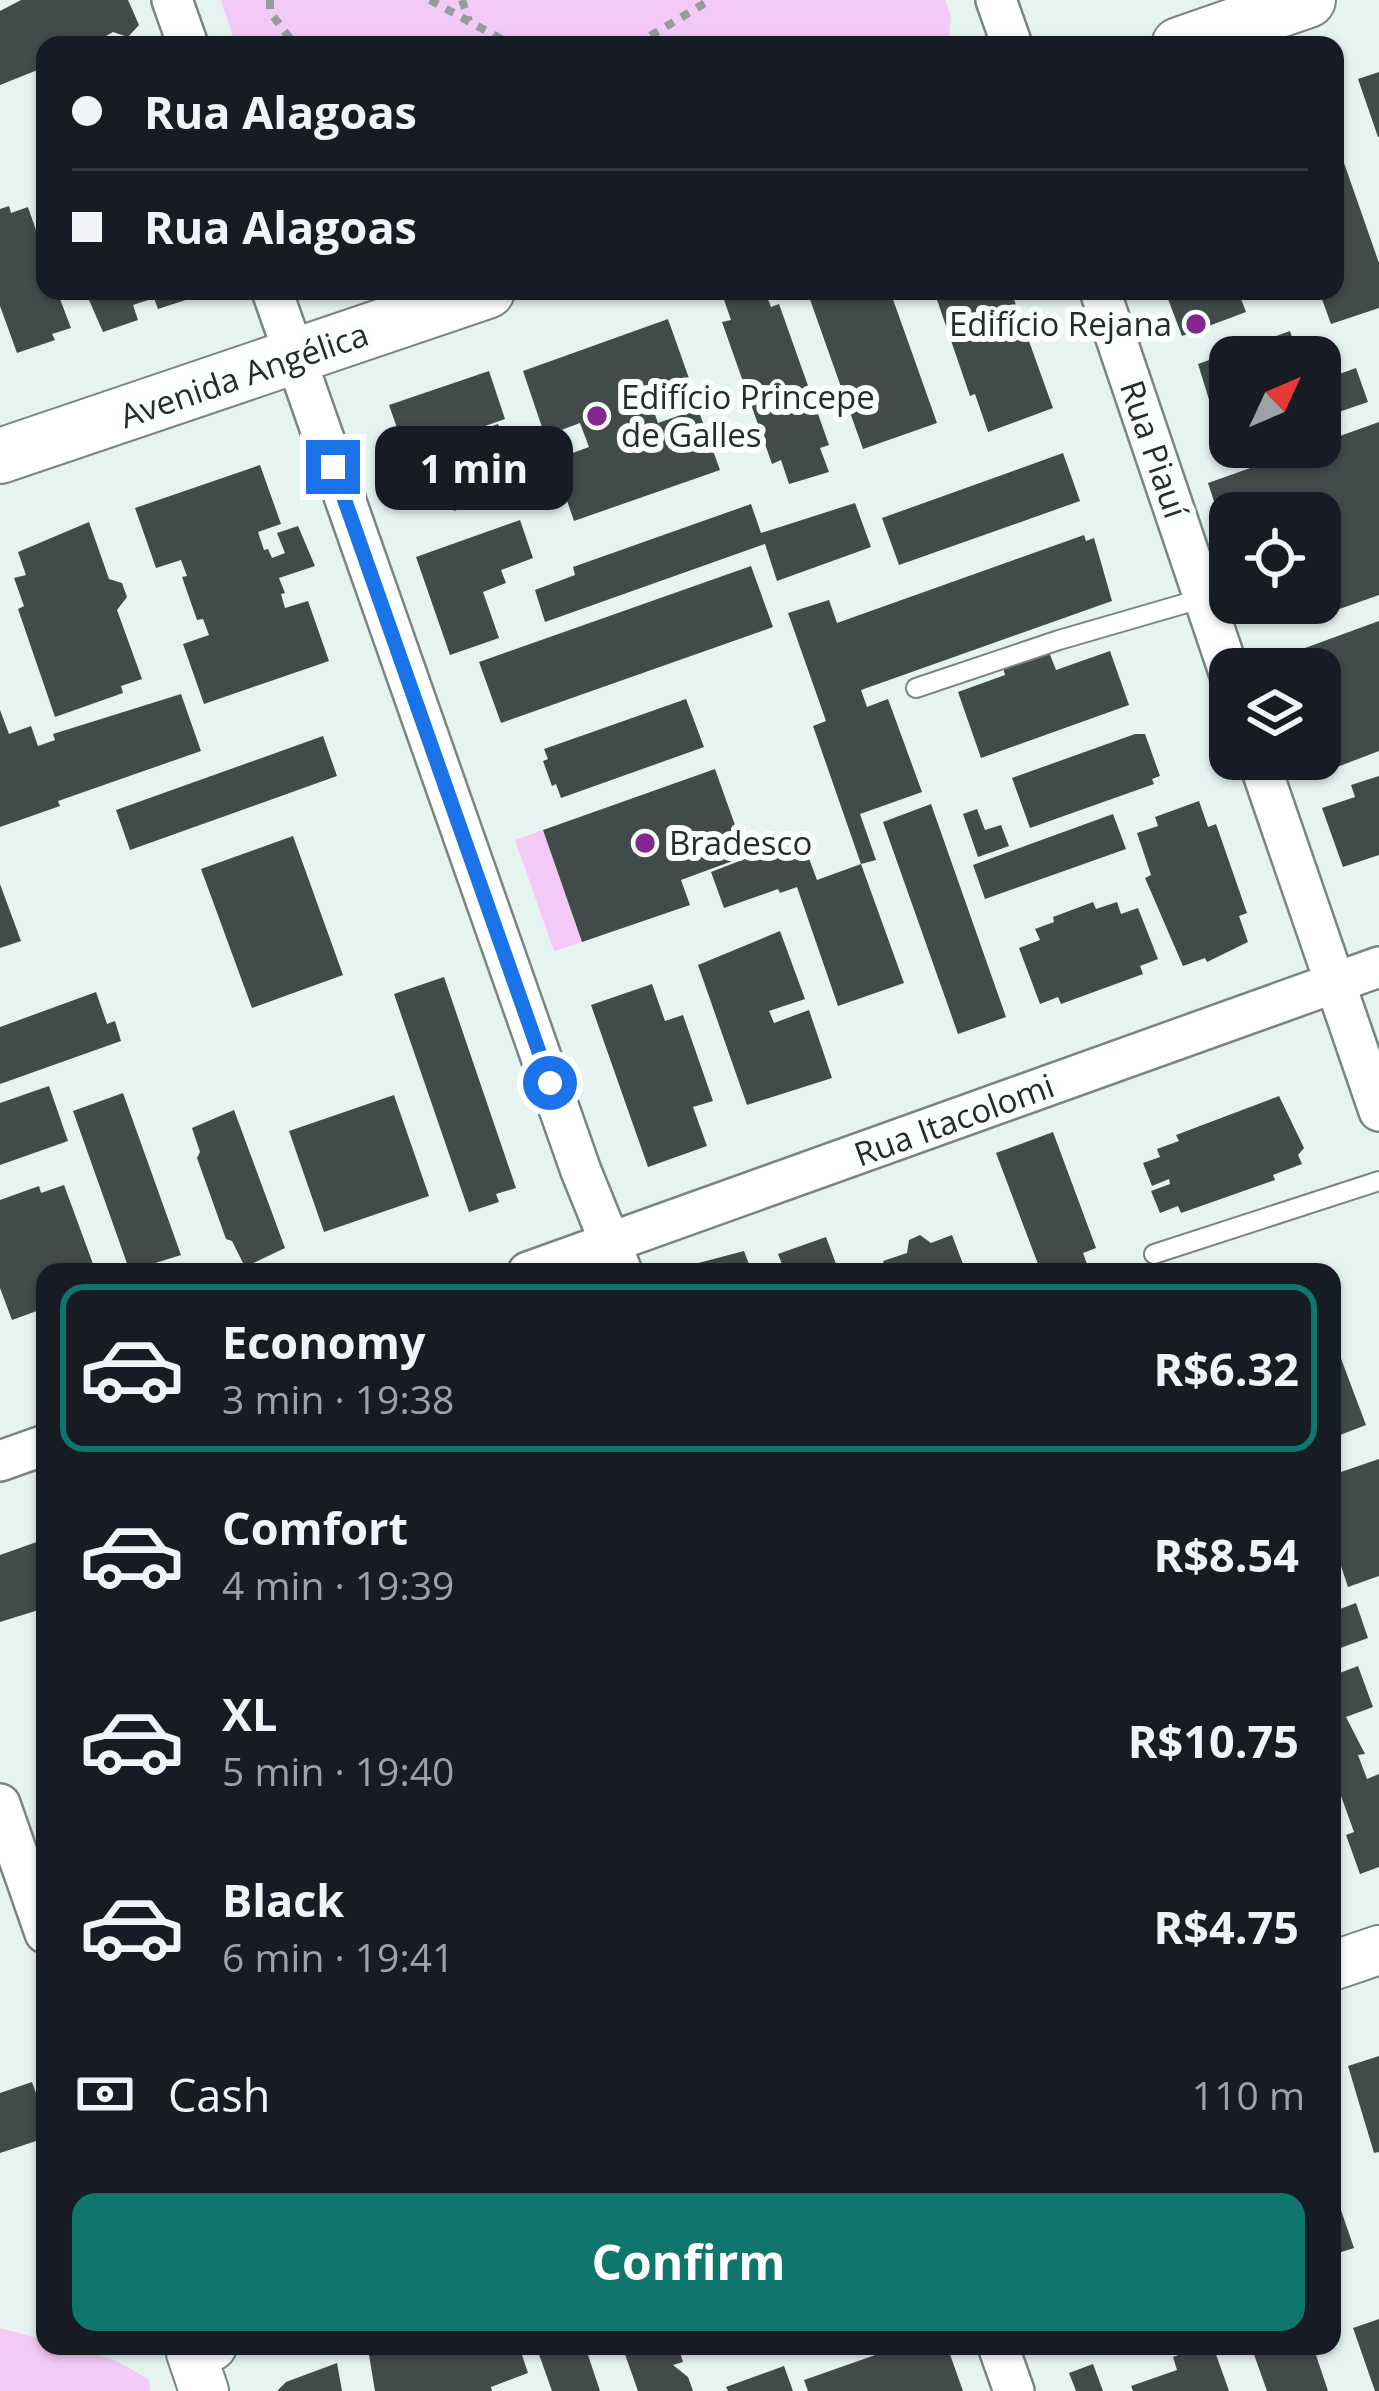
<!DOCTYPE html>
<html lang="en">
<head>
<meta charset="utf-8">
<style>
	body { margin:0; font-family:"Open Sans",sans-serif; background:#20242c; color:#f1f3f6; height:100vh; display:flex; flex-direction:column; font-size:45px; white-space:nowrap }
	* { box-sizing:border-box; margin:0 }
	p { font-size:39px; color:#9ea1a6 }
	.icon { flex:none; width:66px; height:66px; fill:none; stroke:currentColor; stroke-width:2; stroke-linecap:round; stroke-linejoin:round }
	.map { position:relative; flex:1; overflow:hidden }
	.details { position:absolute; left:36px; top:1263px; width:1305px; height:1092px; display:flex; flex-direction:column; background:#171b24; border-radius:24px; box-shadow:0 3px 9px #0004 }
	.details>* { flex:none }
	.hud { position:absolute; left:36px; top:36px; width:1308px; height:264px; border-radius:24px; box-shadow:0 3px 9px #0004; display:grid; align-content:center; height:264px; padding:0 36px; background:#171b24 }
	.needle { width:78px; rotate:46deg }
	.buttons { position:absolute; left:1209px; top:336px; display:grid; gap:24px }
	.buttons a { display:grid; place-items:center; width:132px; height:132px; border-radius:24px; background:#171b24; box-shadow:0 3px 9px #0004; font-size:60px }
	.end { position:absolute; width:54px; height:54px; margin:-27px; border:15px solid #1a73e8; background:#fff; box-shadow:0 0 0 6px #fff }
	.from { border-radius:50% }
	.bubble { position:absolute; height:84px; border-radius:24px; background:#171b24; box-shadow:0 3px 9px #0004; font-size:39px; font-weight:700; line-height:84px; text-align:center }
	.hud b { display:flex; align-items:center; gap:42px; height:114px; font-size:45px }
	.hud b+b { border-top:3px solid #363941 }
	.hud i { width:30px; height:30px; background:#f1f3f6 }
	ul { padding:21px 0 0; list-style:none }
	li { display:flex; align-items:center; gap:36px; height:168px; margin:0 24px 18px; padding:0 12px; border:6px solid transparent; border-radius:24px }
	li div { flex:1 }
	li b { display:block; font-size:45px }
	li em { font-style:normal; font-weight:700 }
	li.active { border-color:#0f766e }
	li>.icon { width:108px; height:108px; stroke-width:1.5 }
	.pay { display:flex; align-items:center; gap:30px; height:132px; padding:0 36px; font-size:45px }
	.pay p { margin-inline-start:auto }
	.button { display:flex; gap:24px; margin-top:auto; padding:24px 36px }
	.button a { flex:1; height:138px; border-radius:24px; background:#0f766e; color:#fff; font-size:48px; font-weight:700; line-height:138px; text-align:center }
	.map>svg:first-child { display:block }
	.green { fill:#f3caf6 }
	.building { fill:#414c4a }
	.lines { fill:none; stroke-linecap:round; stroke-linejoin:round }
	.service-casing { stroke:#798583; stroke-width:22 }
	.minor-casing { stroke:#798583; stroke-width:44 }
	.tertiary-casing { stroke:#798583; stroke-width:52 }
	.secondary-casing { stroke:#798583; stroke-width:58 }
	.path { stroke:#939e9b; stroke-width:8; stroke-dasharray:9 9; stroke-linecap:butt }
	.service { stroke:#fff; stroke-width:18 }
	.minor { stroke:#fff; stroke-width:39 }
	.tertiary { stroke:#fff; stroke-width:48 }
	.secondary { stroke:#fff; stroke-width:54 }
	.route { stroke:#1a73e8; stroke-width:15 }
	.poi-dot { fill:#862690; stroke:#fafffe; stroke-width:4.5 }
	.labels { text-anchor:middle; stroke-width:12; stroke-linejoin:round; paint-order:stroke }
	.poi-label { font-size:33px; fill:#272c2b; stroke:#fafffe; text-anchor:start }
	.street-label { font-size:33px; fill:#272c2b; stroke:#fafffe }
</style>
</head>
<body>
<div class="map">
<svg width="1379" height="2391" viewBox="0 0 1379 2391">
	<rect width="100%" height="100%" fill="#e6f4f1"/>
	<path class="green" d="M221 0H945L951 16 948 45H236Z
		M543 830 582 942 554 951 515 840Z
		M0 2328 45 2340V2346C83 2346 118 2359 149 2380L150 2391H0Z"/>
	<path class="building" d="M21 0H128L139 25 128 37 113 32 90 45H45V67L0 85V11Z
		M1379 72V137H1378L1358 79Z
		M1336 140 1379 263V308L1331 324 1319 291H1335Z
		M9 206 11 213 28 207 45 256V291H57L71 328 52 334 55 340 17 353 0 306V209Z
		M85 291H200L201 295 158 309 154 298 133 305 138 320 103 332Z
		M731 291H765L771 307 779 304 829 445 820 448 829 472 789 484 781 460 772 464 722 322 731 320 722 294Z
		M807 291H890L937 423 863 449Z
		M934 291H1011L1053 408 988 432 975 394 970 396Z
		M1165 291H1238L1246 312 1182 336Z
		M668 319 691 384 649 398 658 423 698 409 720 470 574 521 553 460 589 447 580 423 545 436 523 371Z
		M1290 331 1299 357H1230V447L1256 448 1227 458 1198 364Z
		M1356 368 1368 402 1330 415 1327 406 1320 409V381Z
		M489 371 505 419 406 454 389 405Z
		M1379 422V595L1317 617 1313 603H1320V513H1230L1229 547 1208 483Z
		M498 424 521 488 454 511 431 448Z
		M1063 453 1080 501 899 565 882 518Z
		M260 465 281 524 258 532 264 550 268 549 272 558 285 553 277 533 298 526 315 566 279 578 285 593 281 594 285 608 308 601 329 661 204 704 183 644 209 635 203 619 197 620 182 577 187 576 181 560 156 568 135 508Z
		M855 503 871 547 777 581 765 544 545 622 535 590 575 575 573 567 751 504 761 533Z
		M520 520 533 558 501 570 506 583 483 592 499 638 450 655 416 557Z
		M89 522 109 579 122 583 127 597 117 610 142 679 121 686 123 693 55 717 18 609 24 606 14 578 26 575 18 552Z
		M1084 535 1086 541 1094 538 1112 601 861 690 867 707 888 699 922 792 860 814 876 860 861 864 813 726 826 721 788 613 829 600 837 623Z
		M751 566 773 627 501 723 479 662Z
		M1248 603H1307L1310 612 1277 624 1271 605 1251 612Z
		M1379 621V751L1337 767 1320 722V669H1272L1269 661Z
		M1110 651 1129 705 981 758 958 692 1005 675 1003 668 1049 652 1056 670Z
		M181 694 201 751 58 801 60 806 0 827V710L9 734 31 726 38 746 55 740 53 734Z
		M686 699 704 747 561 798 556 784 552 786 543 761 548 759 544 749Z
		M1135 734H1145L1160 776 1152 779 1154 784 1030 828 1012 778Z
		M323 736 337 776 130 850 116 810Z
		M715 769 746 856 681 880 690 905 582 942 543 830Z
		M1379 776V855L1343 867 1322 808 1355 797 1351 785Z
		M1199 801 1208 827 1216 824 1247 913 1239 916 1248 942 1207 962 1205 958 1183 966 1145 878 1151 875 1137 833 1158 826 1155 817Z
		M931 804 1006 1017 958 1034 883 822Z
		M977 809 985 830 1001 825 1009 846 978 857 963 814Z
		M1113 814 1126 849 985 899 973 865Z
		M293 836 343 975 252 1008 201 869Z
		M801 837 817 880 861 864 904 983 838 1006 797 887 780 893 778 889 724 908 711 872Z
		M0 884 21 941 0 948Z
		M1093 902 1096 909 1117 902 1121 914 1138 908 1158 959 1140 966 1143 974 1061 1004 1058 997 1040 1004 1019 948 1040 940 1035 929 1054 922 1053 917Z
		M780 931 805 999 769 1011 774 1023 809 1010 832 1078 747 1105 698 965Z
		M444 977 516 1188 496 1194 499 1202 469 1212 394 994Z
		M652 984 665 1021 683 1015 713 1101 693 1107 707 1146 648 1167 591 1005Z
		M96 992 107 1024 115 1021 121 1041 0 1084V1027Z
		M49 1086 68 1141 0 1165V1103Z
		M123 1093 181 1255 149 1265 152 1272H130L73 1111Z
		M394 1095 429 1196 324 1232 289 1131Z
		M1279 1096 1304 1148 1298 1155 1302 1164 1273 1175 1275 1180 1181 1213 1178 1206 1160 1213 1151 1191 1170 1184 1169 1179 1152 1186 1143 1163 1160 1157 1157 1149 1179 1141 1176 1135Z
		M234 1110 285 1248 245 1267 232 1241 226 1239 197 1158 200 1152 192 1128Z
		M1053 1132 1096 1248 1083 1253 1090 1272H1041L996 1153Z
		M64 1185 96 1272H45V1308L12 1320 0 1288V1200L39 1186 41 1193Z
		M920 1235 931 1243 952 1235 966 1272H887L883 1261 907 1253 909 1240Z
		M826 1237 839 1272H785L778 1254Z
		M744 1251 752 1272H685L683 1267Z
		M1337 1348 1366 1425 1332 1438V1350Z
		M1379 1459V1576L1348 1587 1332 1539V1475Z
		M45 1539V1608L0 1622V1555Z
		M1356 1603 1368 1638 1332 1651V1612Z
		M1358 1666 1373 1707 1346 1717 1365 1754 1358 1755 1367 1779 1379 1774V1867L1360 1874 1346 1835 1354 1832 1332 1771V1676Z
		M1379 2056V2152L1374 2153 1348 2066Z
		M32 2082 45 2118V2138L0 2153V2093Z
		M1332 2184 1354 2248 1332 2255Z
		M1379 2319V2391H1375L1353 2328Z
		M378 2346H519L528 2373 491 2387 492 2391H375L368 2349Z
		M536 2346H585L600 2391H552Z
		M622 2346H678L683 2362 673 2365 688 2377 693 2391H638Z
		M901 2346H947L963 2391H808L804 2380Z
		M1204 2346H1213L1229 2391H1133L1131 2386 1177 2370 1173 2357Z
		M1251 2346H1313L1328 2391H1267Z
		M337 2363 342 2391H277L286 2382Z
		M1093 2364 1103 2391H1076L1069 2373Z
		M784 2366 793 2391H728L726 2387Z"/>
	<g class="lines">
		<g class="service-casing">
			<path id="service" d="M916 688 1059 640 1204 598
				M1154 1254 1379 1181"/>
		</g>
		<g class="minor-casing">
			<path id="minor" d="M172 0 188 45
				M996 0 1012 45
				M272 291 581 1171 622 1272
				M1100 291 1230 675
				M1258 759 1379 1111
				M528 1272 1379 967
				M0 1461 45 1445
				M0 1804 45 1933
				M998 2346 1014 2391"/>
		</g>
		<g class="tertiary-casing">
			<path id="tertiary" d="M1332 1966 1379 1950
				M204 2391 191 2353 212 2346"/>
		</g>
		<g class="secondary-casing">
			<path id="secondary" d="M1179 45 1308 0
				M0 456 487 291"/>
		</g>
		<path class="path" d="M270 0V12L295 45
			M430 0 503 40 581 45
			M462 0 469 21
			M635 45 710 0"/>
		<use href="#service" class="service"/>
		<use href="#minor" class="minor"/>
		<use href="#tertiary" class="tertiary"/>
		<use href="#secondary" class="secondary"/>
	</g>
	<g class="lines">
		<path class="route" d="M333 467 550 1083"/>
	</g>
	<g class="poi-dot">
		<circle cx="1196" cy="324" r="12"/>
		<circle cx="597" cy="416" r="12"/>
		<circle cx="645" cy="843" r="12"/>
	</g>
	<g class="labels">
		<g class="poi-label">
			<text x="1172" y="336" text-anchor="end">Edifício Rejana</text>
			<text x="621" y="409">Edifício Princepe<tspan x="621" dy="38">de Galles</tspan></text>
			<text x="669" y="855">Bradesco</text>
		</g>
		<g class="street-label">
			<text transform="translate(244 375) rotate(-19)" y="12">Avenida Angélica</text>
			<text transform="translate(1154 449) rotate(71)" y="12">Rua Piauí</text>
			<text transform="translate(954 1120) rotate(-20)" y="12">Rua Itacolomi</text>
		</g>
	</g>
</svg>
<div class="buttons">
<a><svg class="needle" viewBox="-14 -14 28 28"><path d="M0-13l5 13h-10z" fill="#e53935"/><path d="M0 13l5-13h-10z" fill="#9ea1a6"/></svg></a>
<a><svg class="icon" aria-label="locate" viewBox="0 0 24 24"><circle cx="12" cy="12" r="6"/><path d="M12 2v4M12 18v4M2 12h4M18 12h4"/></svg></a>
<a><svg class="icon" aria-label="layers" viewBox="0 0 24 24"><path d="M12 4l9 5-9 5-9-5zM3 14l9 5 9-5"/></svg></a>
</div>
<i class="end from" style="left:550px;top:1083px"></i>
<i class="end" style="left:333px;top:467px"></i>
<div class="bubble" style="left:375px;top:426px;width:198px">1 min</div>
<div class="hud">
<b><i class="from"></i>Rua Alagoas</b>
<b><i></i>Rua Alagoas</b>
</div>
<section class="details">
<ul>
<li class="active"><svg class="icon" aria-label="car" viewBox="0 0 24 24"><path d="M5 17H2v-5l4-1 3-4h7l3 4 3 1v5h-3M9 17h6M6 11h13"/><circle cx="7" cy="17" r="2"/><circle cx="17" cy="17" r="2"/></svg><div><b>Economy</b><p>3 min · 19:38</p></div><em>R$6.32</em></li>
<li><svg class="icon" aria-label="car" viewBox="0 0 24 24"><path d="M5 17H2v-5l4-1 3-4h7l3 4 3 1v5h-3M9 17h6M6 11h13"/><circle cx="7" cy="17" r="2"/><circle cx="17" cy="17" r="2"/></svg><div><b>Comfort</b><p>4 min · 19:39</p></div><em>R$8.54</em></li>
<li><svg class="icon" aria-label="car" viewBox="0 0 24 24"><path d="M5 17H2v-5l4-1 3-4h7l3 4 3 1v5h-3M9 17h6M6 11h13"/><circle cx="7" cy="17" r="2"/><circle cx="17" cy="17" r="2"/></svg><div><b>XL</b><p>5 min · 19:40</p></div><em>R$10.75</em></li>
<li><svg class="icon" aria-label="car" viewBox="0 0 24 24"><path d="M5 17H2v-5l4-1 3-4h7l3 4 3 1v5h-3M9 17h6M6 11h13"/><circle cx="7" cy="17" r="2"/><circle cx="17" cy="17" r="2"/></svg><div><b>Black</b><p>6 min · 19:41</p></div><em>R$4.75</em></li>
</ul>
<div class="pay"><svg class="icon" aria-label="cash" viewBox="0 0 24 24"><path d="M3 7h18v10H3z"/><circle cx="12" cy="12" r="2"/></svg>Cash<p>110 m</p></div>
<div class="button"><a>Confirm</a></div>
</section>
</div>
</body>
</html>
